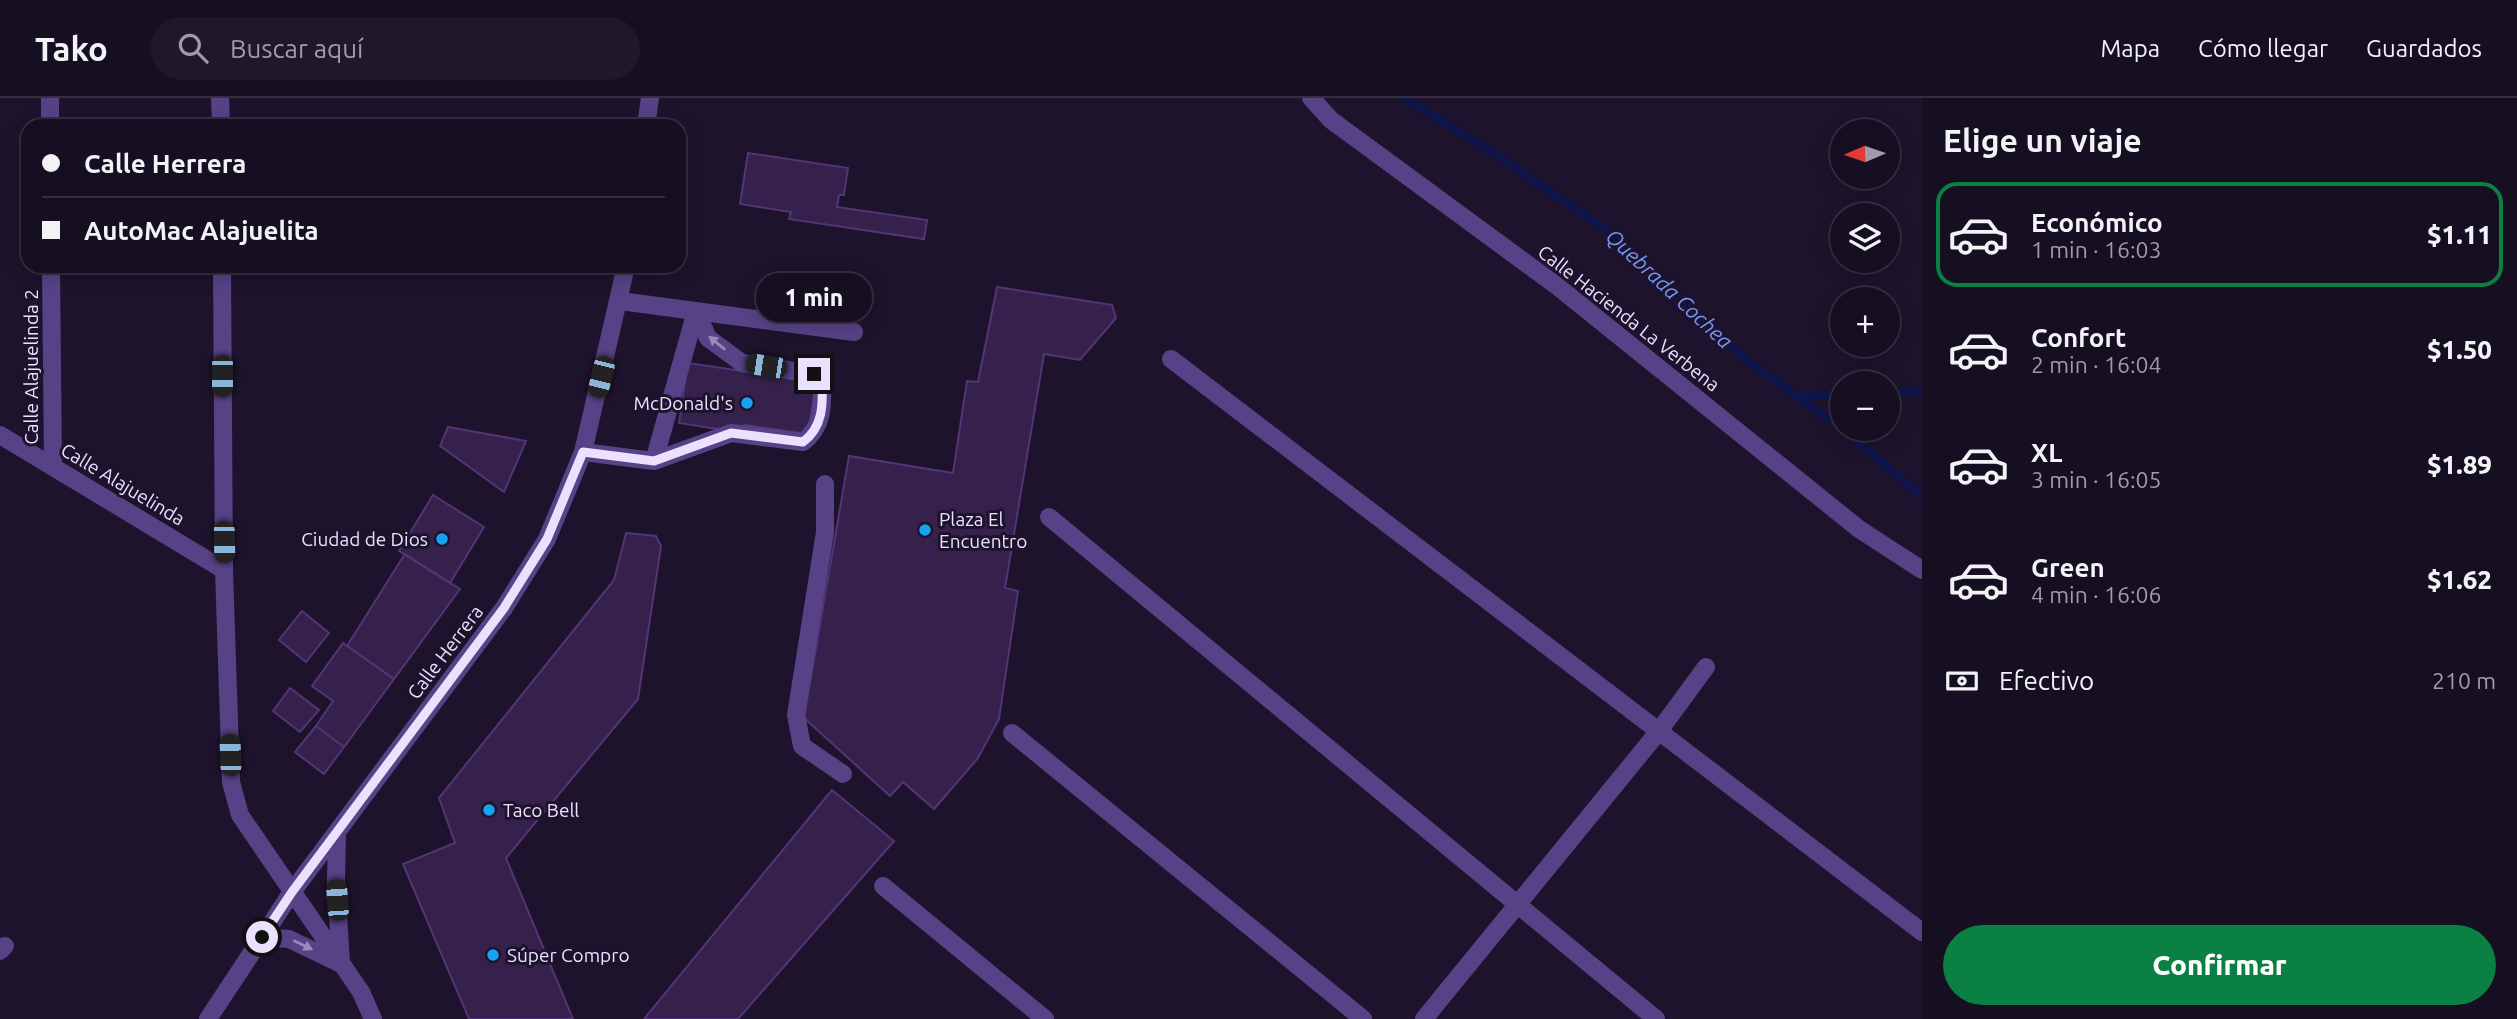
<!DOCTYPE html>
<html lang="es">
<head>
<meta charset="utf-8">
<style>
	body { margin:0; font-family:Ubuntu,sans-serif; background:#1f172a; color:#f1f3f6; height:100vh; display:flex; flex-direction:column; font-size:26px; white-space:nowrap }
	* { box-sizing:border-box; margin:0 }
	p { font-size:23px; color:#9e9ca5 }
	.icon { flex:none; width:38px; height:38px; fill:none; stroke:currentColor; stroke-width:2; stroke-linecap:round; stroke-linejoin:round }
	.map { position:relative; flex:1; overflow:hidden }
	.drawer { display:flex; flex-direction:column; background:#160e21; width:595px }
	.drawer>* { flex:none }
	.guide { position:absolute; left:21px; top:21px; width:665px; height:154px; border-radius:21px; box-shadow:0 4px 18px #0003,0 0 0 2px #352e3f; display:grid; align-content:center; height:154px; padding:0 21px; background:#160e21 }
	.needle { width:46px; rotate:268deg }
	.fabs { position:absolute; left:1830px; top:21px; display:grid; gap:14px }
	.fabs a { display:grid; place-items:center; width:70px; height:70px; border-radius:50%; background:#160e21; box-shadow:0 4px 18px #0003,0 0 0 2px #352e3f; font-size:35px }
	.end { position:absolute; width:32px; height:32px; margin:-16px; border:9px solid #ebe0fd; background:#111; box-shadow:0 0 0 4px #111 }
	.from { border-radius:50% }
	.bubble { position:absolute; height:49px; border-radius:24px; background:#160e21; box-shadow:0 4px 18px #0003,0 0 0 2px #352e3f; font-size:23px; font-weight:800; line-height:49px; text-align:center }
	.car { position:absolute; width:21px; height:42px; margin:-21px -10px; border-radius:9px; box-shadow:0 0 5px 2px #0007; background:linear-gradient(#222 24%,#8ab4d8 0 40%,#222 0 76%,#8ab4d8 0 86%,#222 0) }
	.guide b { display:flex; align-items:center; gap:24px; height:66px; font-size:26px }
	.guide b+b { border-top:2px solid #352e3f }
	.guide i { width:18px; height:18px; background:#f1f3f6 }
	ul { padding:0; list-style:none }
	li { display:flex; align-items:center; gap:21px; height:105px; margin:0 14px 10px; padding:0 7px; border:4px solid transparent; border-radius:21px }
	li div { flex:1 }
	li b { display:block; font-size:26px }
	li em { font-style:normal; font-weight:800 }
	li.active { border-color:#0b8043 }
	li>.icon { width:63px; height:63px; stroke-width:1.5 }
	h2 { padding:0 21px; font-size:32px; line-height:84px }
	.pay { display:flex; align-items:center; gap:18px; height:77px; padding:0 21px; font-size:26px }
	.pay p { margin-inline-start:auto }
	.primary-button { display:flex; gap:14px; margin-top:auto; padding:14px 21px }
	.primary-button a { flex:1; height:80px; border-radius:42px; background:#0b8043; color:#fff; font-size:28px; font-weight:800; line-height:80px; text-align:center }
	header { display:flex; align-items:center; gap:42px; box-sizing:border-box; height:98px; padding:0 35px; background:#160e21; border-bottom:2px solid #352e3f }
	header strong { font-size:33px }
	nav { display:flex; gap:38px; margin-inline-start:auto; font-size:24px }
	.search { width:490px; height:63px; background:#1f172a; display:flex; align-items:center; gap:18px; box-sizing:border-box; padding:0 24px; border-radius:38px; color:#9e9ca5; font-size:26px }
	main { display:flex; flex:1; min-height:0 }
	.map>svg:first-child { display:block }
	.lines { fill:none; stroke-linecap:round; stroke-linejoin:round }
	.stream { stroke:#0f1549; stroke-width:9 }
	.building { fill:#35214b; stroke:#533476; stroke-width:2 }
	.minor { stroke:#574287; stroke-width:18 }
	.oneway { fill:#9a89bc }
	.route { stroke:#ebe0fd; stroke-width:9 }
	.poi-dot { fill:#18a1f1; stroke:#1e132c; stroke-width:2.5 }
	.labels { text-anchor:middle; stroke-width:6; stroke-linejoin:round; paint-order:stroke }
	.street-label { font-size:19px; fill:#ebe0fd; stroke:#1e132c }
	.poi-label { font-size:19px; fill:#ebe0fd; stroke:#1e132c; text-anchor:start }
	.water-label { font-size:21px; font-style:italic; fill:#7597f6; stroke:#1e132c }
</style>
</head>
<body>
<header>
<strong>Tako</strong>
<div class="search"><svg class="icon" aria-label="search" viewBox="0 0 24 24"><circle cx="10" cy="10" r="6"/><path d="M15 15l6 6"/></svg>Buscar aquí</div>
<nav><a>Mapa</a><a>Cómo llegar</a><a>Guardados</a></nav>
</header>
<main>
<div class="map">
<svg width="1922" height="921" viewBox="0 0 1922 921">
	<rect width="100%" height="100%" fill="#1e132c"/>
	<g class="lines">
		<path class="stream" d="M1404 0 1489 52 1619 140 1670 192 1745 261 1840 329 1922 398
			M1888 295 1922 293
			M1797 298 1843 296"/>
	</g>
	<path class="building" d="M748 55 848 70 844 97H839L837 109 927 122 924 141 789 121 791 114 740 106Z
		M997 189 1112 207 1116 220 1080 262 1044 256 1005 490 1018 493 999 621 978 660 934 711 903 684 890 698 804 620 849 358 953 375 967 283 978 284Z
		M688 265 816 284 808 336 744 327 743 335 679 325Z
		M688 265 816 284 808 336 744 327 743 335 679 325Z
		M448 329 526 343 504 394 440 348Z
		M433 397 484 429 450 485 399 453Z
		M626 435 656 438 661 448 638 601 506 760 573 921H469L403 766 455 745 439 700 614 482Z
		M405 456 460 491 394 581 347 548Z
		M302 513 329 535 306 564 279 542Z
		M343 545 394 581 344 649 316 628 333 603 312 588Z
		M290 590 319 612 300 634 273 613Z
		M316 628 344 649 324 676 295 654Z
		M832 692 894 743 738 921H644Z"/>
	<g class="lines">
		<path class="minor" d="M50 0V28
			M220 0 221 28
			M1311 0 1331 22 1557 188 1859 431 1922 472
			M646 28 650 0
			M51 168 53 369
			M222 168 224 472 231 684 240 717 361 894 373 921
			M620 203 854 234
			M1171 261 1922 834
			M0 337 224 472
			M583 354 654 363 731 335 803 344C823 329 823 307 822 284L814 276 742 265 708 240 696 213
			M654 363 696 213
			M825 386V434L796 617 802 648 843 676
			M1049 419 1656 921
			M1012 635 1363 921
			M883 788 1045 921
			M262 839 289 841 341 866 336 782 337 734
			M0 853 5 848
			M208 921 292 794 504 510 547 441 583 354 626 168
			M1424 921 1659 633 1706 569"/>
	</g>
	<defs><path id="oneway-solid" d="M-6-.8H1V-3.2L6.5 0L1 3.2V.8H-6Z" transform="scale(1.75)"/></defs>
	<g class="oneway">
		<use href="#oneway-solid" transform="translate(717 245) rotate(-141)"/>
		<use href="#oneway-solid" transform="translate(303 847) rotate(26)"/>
	</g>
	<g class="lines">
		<path class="route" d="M262 839 292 794 504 510 547 441 583 354 654 363 731 335 803 344C823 329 823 307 822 284L814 276"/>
	</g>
	<g class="poi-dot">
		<circle cx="747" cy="305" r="7"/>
		<circle cx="925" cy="432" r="7"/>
		<circle cx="442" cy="441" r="7"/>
		<circle cx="489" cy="712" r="7"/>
		<circle cx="493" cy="857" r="7"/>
	</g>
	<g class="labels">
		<g class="street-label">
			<text transform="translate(1629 220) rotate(38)" y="7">Calle Hacienda La Verbena</text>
			<text transform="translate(31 269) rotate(-90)" y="7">Calle Alajuelinda 2</text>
			<text transform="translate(123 386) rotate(31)" y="7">Calle Alajuelinda</text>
			<text transform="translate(445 554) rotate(-53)" y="7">Calle Herrera</text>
		</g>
		<g class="poi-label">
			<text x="733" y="312" text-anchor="end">McDonald's</text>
			<text x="939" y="428">Plaza El<tspan x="939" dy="22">Encuentro</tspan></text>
			<text x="428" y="448" text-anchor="end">Ciudad de Dios</text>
			<text x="503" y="719">Taco Bell</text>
			<text x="507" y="864">Súper Compro</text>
		</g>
		<g class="water-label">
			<text transform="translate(1669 191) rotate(43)" y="7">Quebrada Cochea</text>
		</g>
	</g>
</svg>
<div class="fabs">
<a><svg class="needle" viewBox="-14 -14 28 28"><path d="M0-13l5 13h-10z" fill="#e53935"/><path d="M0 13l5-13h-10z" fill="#9e9ca5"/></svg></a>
<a><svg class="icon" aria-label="layers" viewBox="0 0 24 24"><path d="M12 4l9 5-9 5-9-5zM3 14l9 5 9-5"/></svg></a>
<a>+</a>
<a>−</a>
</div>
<i class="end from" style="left:262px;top:839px"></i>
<i class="end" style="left:814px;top:276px"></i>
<div class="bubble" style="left:756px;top:175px;width:116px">1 min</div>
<i class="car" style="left:766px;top:268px;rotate:279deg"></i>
<i class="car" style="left:222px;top:278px;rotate:180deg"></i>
<i class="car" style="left:601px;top:279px;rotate:194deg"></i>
<i class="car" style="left:224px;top:444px;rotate:179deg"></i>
<i class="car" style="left:230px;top:657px;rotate:358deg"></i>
<i class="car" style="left:337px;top:802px;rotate:356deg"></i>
<div class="guide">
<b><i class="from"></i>Calle Herrera</b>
<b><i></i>AutoMac Alajuelita</b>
</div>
</div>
<section class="drawer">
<h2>Elige un viaje</h2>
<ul>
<li class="active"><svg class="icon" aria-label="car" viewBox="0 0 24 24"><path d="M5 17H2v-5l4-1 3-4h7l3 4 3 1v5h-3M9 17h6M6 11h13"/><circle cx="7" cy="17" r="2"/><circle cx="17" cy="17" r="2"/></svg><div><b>Económico</b><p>1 min · 16:03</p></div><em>$1.11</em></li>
<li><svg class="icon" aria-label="car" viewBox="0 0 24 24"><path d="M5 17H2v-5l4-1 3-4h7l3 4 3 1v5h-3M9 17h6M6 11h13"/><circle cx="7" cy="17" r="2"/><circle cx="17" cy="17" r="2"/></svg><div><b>Confort</b><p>2 min · 16:04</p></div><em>$1.50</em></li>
<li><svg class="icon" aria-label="car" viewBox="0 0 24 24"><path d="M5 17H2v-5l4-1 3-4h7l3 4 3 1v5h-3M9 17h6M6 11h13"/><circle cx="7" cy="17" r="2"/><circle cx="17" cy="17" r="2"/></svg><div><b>XL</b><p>3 min · 16:05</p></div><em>$1.89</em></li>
<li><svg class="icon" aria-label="car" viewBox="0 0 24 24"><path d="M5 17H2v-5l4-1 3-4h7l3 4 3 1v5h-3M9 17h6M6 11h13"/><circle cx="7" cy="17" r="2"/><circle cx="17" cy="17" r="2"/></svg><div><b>Green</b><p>4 min · 16:06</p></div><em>$1.62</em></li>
</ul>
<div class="pay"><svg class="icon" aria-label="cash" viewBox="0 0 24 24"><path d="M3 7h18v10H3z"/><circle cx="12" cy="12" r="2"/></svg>Efectivo<p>210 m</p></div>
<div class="primary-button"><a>Confirmar</a></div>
</section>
</main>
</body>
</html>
